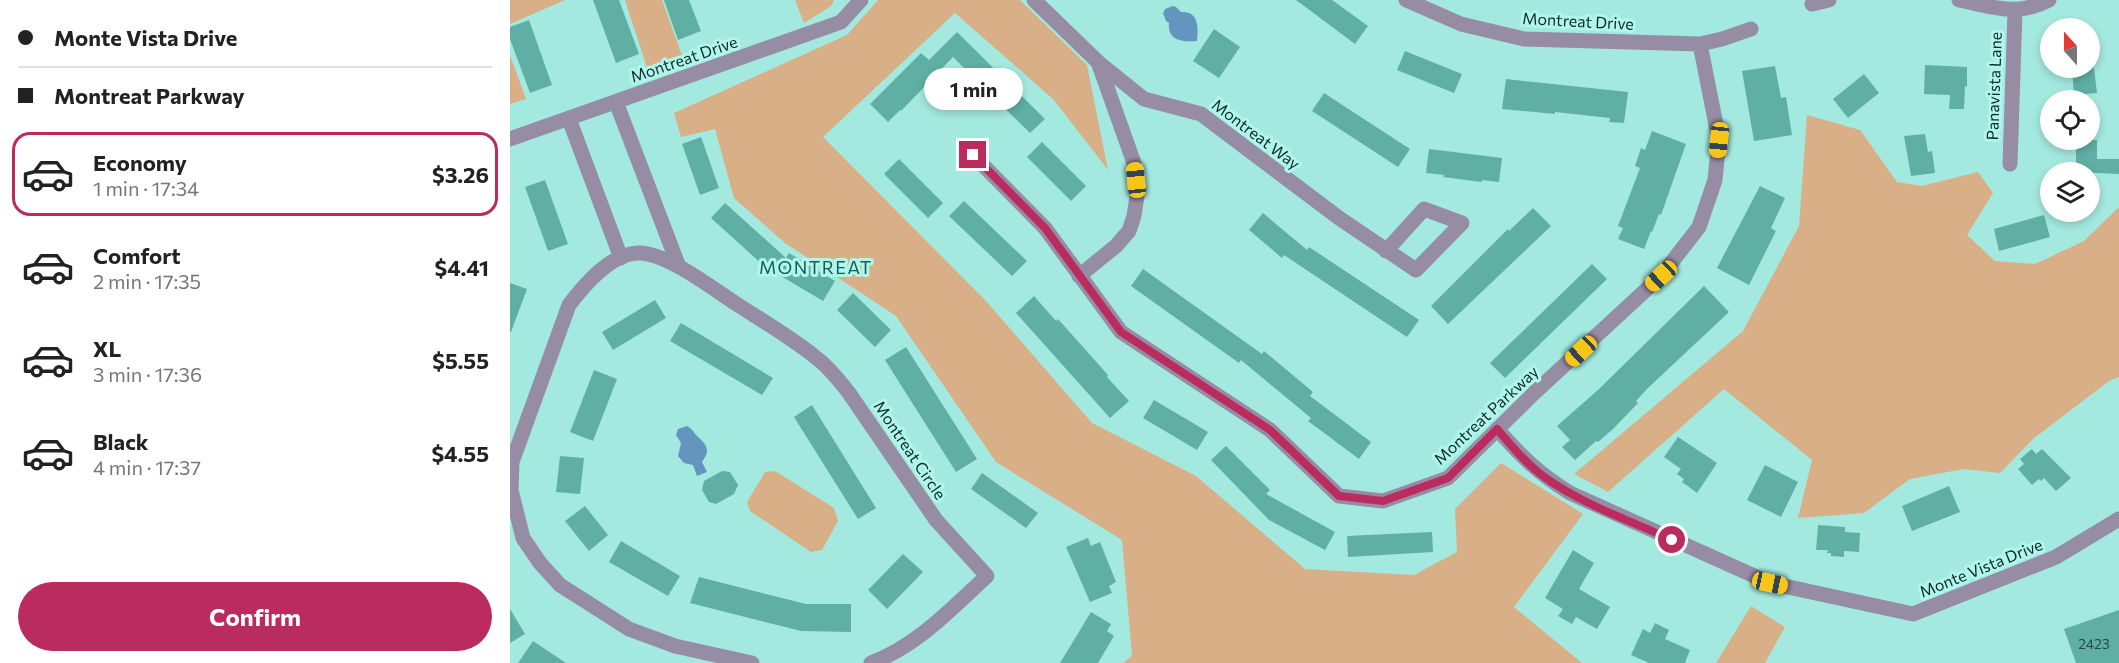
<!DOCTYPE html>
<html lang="en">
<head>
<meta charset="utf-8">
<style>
	body { margin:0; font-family:Commissioner,sans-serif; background:#f2f2f2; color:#222; height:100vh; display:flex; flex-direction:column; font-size:22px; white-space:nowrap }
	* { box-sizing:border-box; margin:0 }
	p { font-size:20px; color:#767676 }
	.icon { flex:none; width:33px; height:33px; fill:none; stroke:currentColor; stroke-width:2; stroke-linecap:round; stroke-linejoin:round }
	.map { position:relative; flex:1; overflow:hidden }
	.details { display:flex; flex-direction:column; background:#fff; width:510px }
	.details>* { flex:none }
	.top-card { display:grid; align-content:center; height:132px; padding:0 18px; background:#fff }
	.needle { width:39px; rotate:339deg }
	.controls { position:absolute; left:1530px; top:18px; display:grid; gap:12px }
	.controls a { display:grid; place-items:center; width:60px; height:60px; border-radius:50%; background:#fff; box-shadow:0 3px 9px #0003; font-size:30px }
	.end { position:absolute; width:27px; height:27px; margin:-14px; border:8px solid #ba2c5e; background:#fff; box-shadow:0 0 0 3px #fff }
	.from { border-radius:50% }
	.bubble { position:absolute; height:42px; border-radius:21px; background:#fff; box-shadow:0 3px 9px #0003; font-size:20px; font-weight:700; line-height:42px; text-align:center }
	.car { position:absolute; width:18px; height:36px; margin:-18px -9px; border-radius:8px; box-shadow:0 0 4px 2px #0007; background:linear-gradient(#f5c518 24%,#345 0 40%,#f5c518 0 76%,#345 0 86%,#f5c518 0) }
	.top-card b { display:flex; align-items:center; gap:21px; height:57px; font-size:22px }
	.top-card b+b { border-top:2px solid #e0e0e0 }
	.top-card i { width:15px; height:15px; background:#222 }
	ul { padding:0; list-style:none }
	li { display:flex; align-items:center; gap:18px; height:84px; margin:0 12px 9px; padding:0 6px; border:3px solid transparent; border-radius:18px }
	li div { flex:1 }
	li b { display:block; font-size:22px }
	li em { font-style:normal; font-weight:700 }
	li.active { border-color:#ba2c5e }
	li>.icon { width:54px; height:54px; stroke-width:1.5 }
	.button { display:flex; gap:12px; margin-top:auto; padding:12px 18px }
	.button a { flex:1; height:69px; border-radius:36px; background:#ba2c5e; color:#fff; font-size:24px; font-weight:700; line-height:69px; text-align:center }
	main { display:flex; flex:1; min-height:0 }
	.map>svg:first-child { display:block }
	.green { fill:#d9af87 }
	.water { fill:#6495be }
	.building { fill:#5fafa5 }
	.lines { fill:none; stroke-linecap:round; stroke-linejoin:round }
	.minor { stroke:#968ca4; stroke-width:15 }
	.route { stroke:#ba2c5e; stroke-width:8 }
	.labels { text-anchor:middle; stroke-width:6; stroke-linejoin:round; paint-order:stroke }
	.number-label { font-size:14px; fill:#224a46 }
	.street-label { font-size:16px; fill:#0d2926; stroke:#b1f6ec }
	.neighbourhood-label { font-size:18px; letter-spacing:1.5px; fill:#145e56; stroke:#b1f6ec }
</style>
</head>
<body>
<main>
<section class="details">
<div class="top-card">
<b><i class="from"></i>Monte Vista Drive</b>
<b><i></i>Montreat Parkway</b>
</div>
<ul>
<li class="active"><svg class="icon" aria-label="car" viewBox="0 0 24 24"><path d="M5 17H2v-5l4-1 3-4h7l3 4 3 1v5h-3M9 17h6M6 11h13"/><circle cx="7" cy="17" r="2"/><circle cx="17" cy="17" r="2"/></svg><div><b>Economy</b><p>1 min · 17:34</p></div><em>$3.26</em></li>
<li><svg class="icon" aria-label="car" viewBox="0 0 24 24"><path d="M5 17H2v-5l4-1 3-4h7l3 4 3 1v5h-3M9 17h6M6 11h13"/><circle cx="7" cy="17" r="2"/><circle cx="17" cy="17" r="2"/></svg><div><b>Comfort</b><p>2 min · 17:35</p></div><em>$4.41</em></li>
<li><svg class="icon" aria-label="car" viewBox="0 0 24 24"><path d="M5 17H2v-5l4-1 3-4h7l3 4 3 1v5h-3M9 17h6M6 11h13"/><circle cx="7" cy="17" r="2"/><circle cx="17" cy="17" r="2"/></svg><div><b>XL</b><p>3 min · 17:36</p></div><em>$5.55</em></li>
<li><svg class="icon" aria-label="car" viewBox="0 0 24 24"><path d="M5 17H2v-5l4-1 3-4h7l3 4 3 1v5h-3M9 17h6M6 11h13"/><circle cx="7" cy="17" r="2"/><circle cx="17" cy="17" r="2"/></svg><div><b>Black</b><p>4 min · 17:37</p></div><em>$4.55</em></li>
</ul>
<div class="button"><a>Confirm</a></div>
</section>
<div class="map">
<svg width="1609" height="663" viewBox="0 0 1609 663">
	<rect width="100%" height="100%" fill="#a4e9df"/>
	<path class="green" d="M0 0H55L0 24Z
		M115 0H152L174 61 139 74Z
		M285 0H324L321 6 294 23Z
		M368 0H510L577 65 598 170 544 100 445 13 313 137 476 301 582 423 686 476 795 569 904 575 947 552 945 509 991 463 1073 514 1004 607 1072 663H613L622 656 612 540 486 462 386 316 275 243 224 198 205 129 171 137 164 113 337 35Z
		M0 55 16 99 0 104Z
		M1297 115 1350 130 1387 182 1412 186 1468 172 1483 193 1457 235 1485 261 1525 264 1574 241 1609 207V377L1599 381 1523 439 1490 473 1454 469 1400 479 1354 513 1288 518 1302 460 1214 389 1098 492 1064 474 1233 331 1289 226Z
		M265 471 324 508 328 521 312 550 301 552 240 511 237 502 255 472Z
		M1241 606 1275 627 1255 663H1206Z"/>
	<path class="water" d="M663 6 666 7 671 12C690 11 688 29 687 41 675 42 657 42 659 23L656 21 653 13 655 9Z
		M177 426C183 429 183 432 187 436 197 445 201 450 192 462L197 472 187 476 183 465 174 463 168 456 171 443 166 435 168 429Z"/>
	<path class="building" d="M83 0H109L129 54 106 63Z
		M154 0H179L191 31 168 40Z
		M786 0H822L858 26 845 44Z
		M19 20 42 85 20 93 0 39V27Z
		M704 29 730 47 709 78 683 61Z
		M447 32 535 119 520 133 443 57 391 111 390 110 378 122 360 104 411 53 419 60Z
		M895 51 952 74 944 93 887 70Z
		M1415 65 1457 67V87L1455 86 1454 109H1439L1440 95 1414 94Z
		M1265 66 1271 98 1276 97 1282 135 1244 141 1232 71Z
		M1562 68H1584L1587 93 1564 95Z
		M1354 74 1369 93 1338 118 1323 99Z
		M996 79 1118 92 1114 123 1099 122 1100 118 1045 112V114L992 109Z
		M814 93 900 149 888 167 802 111Z
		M1142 131 1176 144 1151 215 1149 214 1142 232 1141 231 1134 249 1108 239 1113 228 1108 226 1130 168 1125 166 1131 148 1135 150Z
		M1415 134 1418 152 1422 151 1425 173 1401 176 1394 136Z
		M191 137 209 188 190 195 172 144Z
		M1566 140H1587V159H1609V174L1566 172Z
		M532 142 576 186 561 201 517 157Z
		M919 149 992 158 989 182 972 180V182L933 177 934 175 916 173Z
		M389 159 433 203 418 218 374 174Z
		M35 180 58 244 38 251 15 187Z
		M1250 186 1275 198 1261 228 1266 231 1239 285 1207 268Z
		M454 201 517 261 502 276 439 216Z
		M215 203 276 258 279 253 325 281 313 301 254 266 201 218Z
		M1023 208 1041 226 938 324 921 306 998 229 999 231Z
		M753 213 797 250 799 247 909 320 897 337 774 255 772 258 739 230Z
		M1534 215 1540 237 1489 251 1484 229Z
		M1082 264 1097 279 995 378 980 363Z
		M633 269 752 354 754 351 803 392 800 396 861 442 849 459 798 421 801 418 731 360 729 363 621 286Z
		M0 283 17 289 1 332H0Z
		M1194 286 1219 312 1138 388 1126 401 1128 403 1103 429 1088 442 1086 441 1065 460 1052 447 1060 440 1047 426 1089 389Z
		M343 293 381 330 365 347 327 310Z
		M524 296 546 321 548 319 598 375 597 377 619 401 600 418 506 313Z
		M145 300 156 318 103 350 92 332Z
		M171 323 263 378 252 395 160 341Z
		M396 347 467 459 446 472 375 360Z
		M84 370 107 379 83 441 60 432Z
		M644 400 698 432 687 450 633 418Z
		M302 405 366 508 348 519 284 417Z
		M1168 437 1207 463 1187 493 1172 482 1174 479 1167 474 1171 469 1154 457Z
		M716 446 760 490 756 494 825 532 815 550 759 520 701 460Z
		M1522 449 1526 454 1532 449 1561 478 1546 491 1534 478 1531 481 1529 479 1522 485 1508 469 1514 464 1510 459Z
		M50 456 74 458 70 494 46 492Z
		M1255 465 1288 482 1271 517 1237 500Z
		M212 471 220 472 228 485 224 494 206 504 199 502 192 490 194 481Z
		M472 473 528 513 516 528 461 489Z
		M1439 486 1450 512 1402 531 1392 506Z
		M75 506 98 535 79 551 55 521Z
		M1308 525 1335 527V532L1350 533 1349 552 1334 551V557L1321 556V553H1317L1318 550H1306Z
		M922 532 923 552 838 557 837 536Z
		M578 538 581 546 590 542 606 582 599 586 602 593 580 602 556 547Z
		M111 541 170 576 158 596 99 562Z
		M1063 550 1084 563 1069 589 1100 607 1087 629 1066 617 1062 624 1048 616 1053 609 1035 598Z
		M393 554 413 572 377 609 358 590Z
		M189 577 296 604H341V632L291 631 180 603Z
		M0 609 15 634 0 643Z
		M1609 610V663H1566L1554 629Z
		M581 612 601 624 597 631 604 636 588 663H550Z
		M1145 623 1159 630 1155 639 1180 650 1175 663H1139L1121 655 1133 629 1140 633Z
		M23 641 56 663H8Z"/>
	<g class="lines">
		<path class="minor" d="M524 0 588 62 624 163 627 196 624 216 619 231 606 246 569 276
			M896 0 951 24 1014 39 1190 44 1212 39 1241 29
			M1449 0C1484 7 1506 17 1539 0
			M1302 4 1319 0
			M588 62 634 99 691 114 829 218 906 270 952 223 914 209 876 251
			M106 102 169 267
			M59 119 111 258
			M0 139 331 22 351 0
			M463 155 535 228 611 332 760 430 829 496 873 501 938 478 1022 395 1151 276 1189 227 1205 180 1209 140 1190 44
			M1500 164 1505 11
			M987 429C1012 457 1028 473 1060 493L1260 583 1403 614 1546 557 1609 519
			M242 663 165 646 119 629 50 585 30 563 13 538 1 490 2 462 59 305C74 285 103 251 131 253 160 255 203 289 228 305 253 321 280 337 304 356 318 366 329 380 339 393L426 520 477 576C442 608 407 646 361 663"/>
	</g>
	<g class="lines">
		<path class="route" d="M463 155 535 228 611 332 760 430 829 496 873 501 938 478 987 429C1001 445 1015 463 1033 476 1071 504 1119 520 1162 540"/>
	</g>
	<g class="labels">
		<g class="number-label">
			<text x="1584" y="649">2423</text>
		</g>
		<g class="street-label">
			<text transform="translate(1068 21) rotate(3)" y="6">Montreat Drive</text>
			<text transform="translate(174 59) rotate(-19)" y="6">Montreat Drive</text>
			<text transform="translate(1484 86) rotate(-88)" y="6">Panavista Lane</text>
			<text transform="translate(746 134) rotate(37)" y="6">Montreat Way</text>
			<text transform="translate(976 415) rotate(-43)" y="6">Montreat Parkway</text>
			<text transform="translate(400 450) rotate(56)" y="6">Montreat Circle</text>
			<text transform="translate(1471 568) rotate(-22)" y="6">Monte Vista Drive</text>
		</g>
		<g class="neighbourhood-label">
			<text x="306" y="274">MONTREAT</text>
		</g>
	</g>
</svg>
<div class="controls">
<a><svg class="needle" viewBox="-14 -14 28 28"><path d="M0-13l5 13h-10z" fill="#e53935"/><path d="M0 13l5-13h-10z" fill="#767676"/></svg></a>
<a><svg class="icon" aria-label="locate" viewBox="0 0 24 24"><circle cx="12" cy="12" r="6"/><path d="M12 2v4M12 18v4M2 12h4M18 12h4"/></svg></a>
<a><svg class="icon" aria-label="layers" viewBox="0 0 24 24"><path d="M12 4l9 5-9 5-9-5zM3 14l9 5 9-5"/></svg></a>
</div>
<i class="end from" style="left:1162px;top:540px"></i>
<i class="end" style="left:463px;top:155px"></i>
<div class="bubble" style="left:414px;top:68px;width:99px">1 min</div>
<i class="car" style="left:1209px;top:140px;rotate:186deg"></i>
<i class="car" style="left:626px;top:180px;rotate:354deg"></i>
<i class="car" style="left:1151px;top:276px;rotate:227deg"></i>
<i class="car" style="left:1071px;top:351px;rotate:227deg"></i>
<i class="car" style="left:1260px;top:583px;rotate:102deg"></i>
</div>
</main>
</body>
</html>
